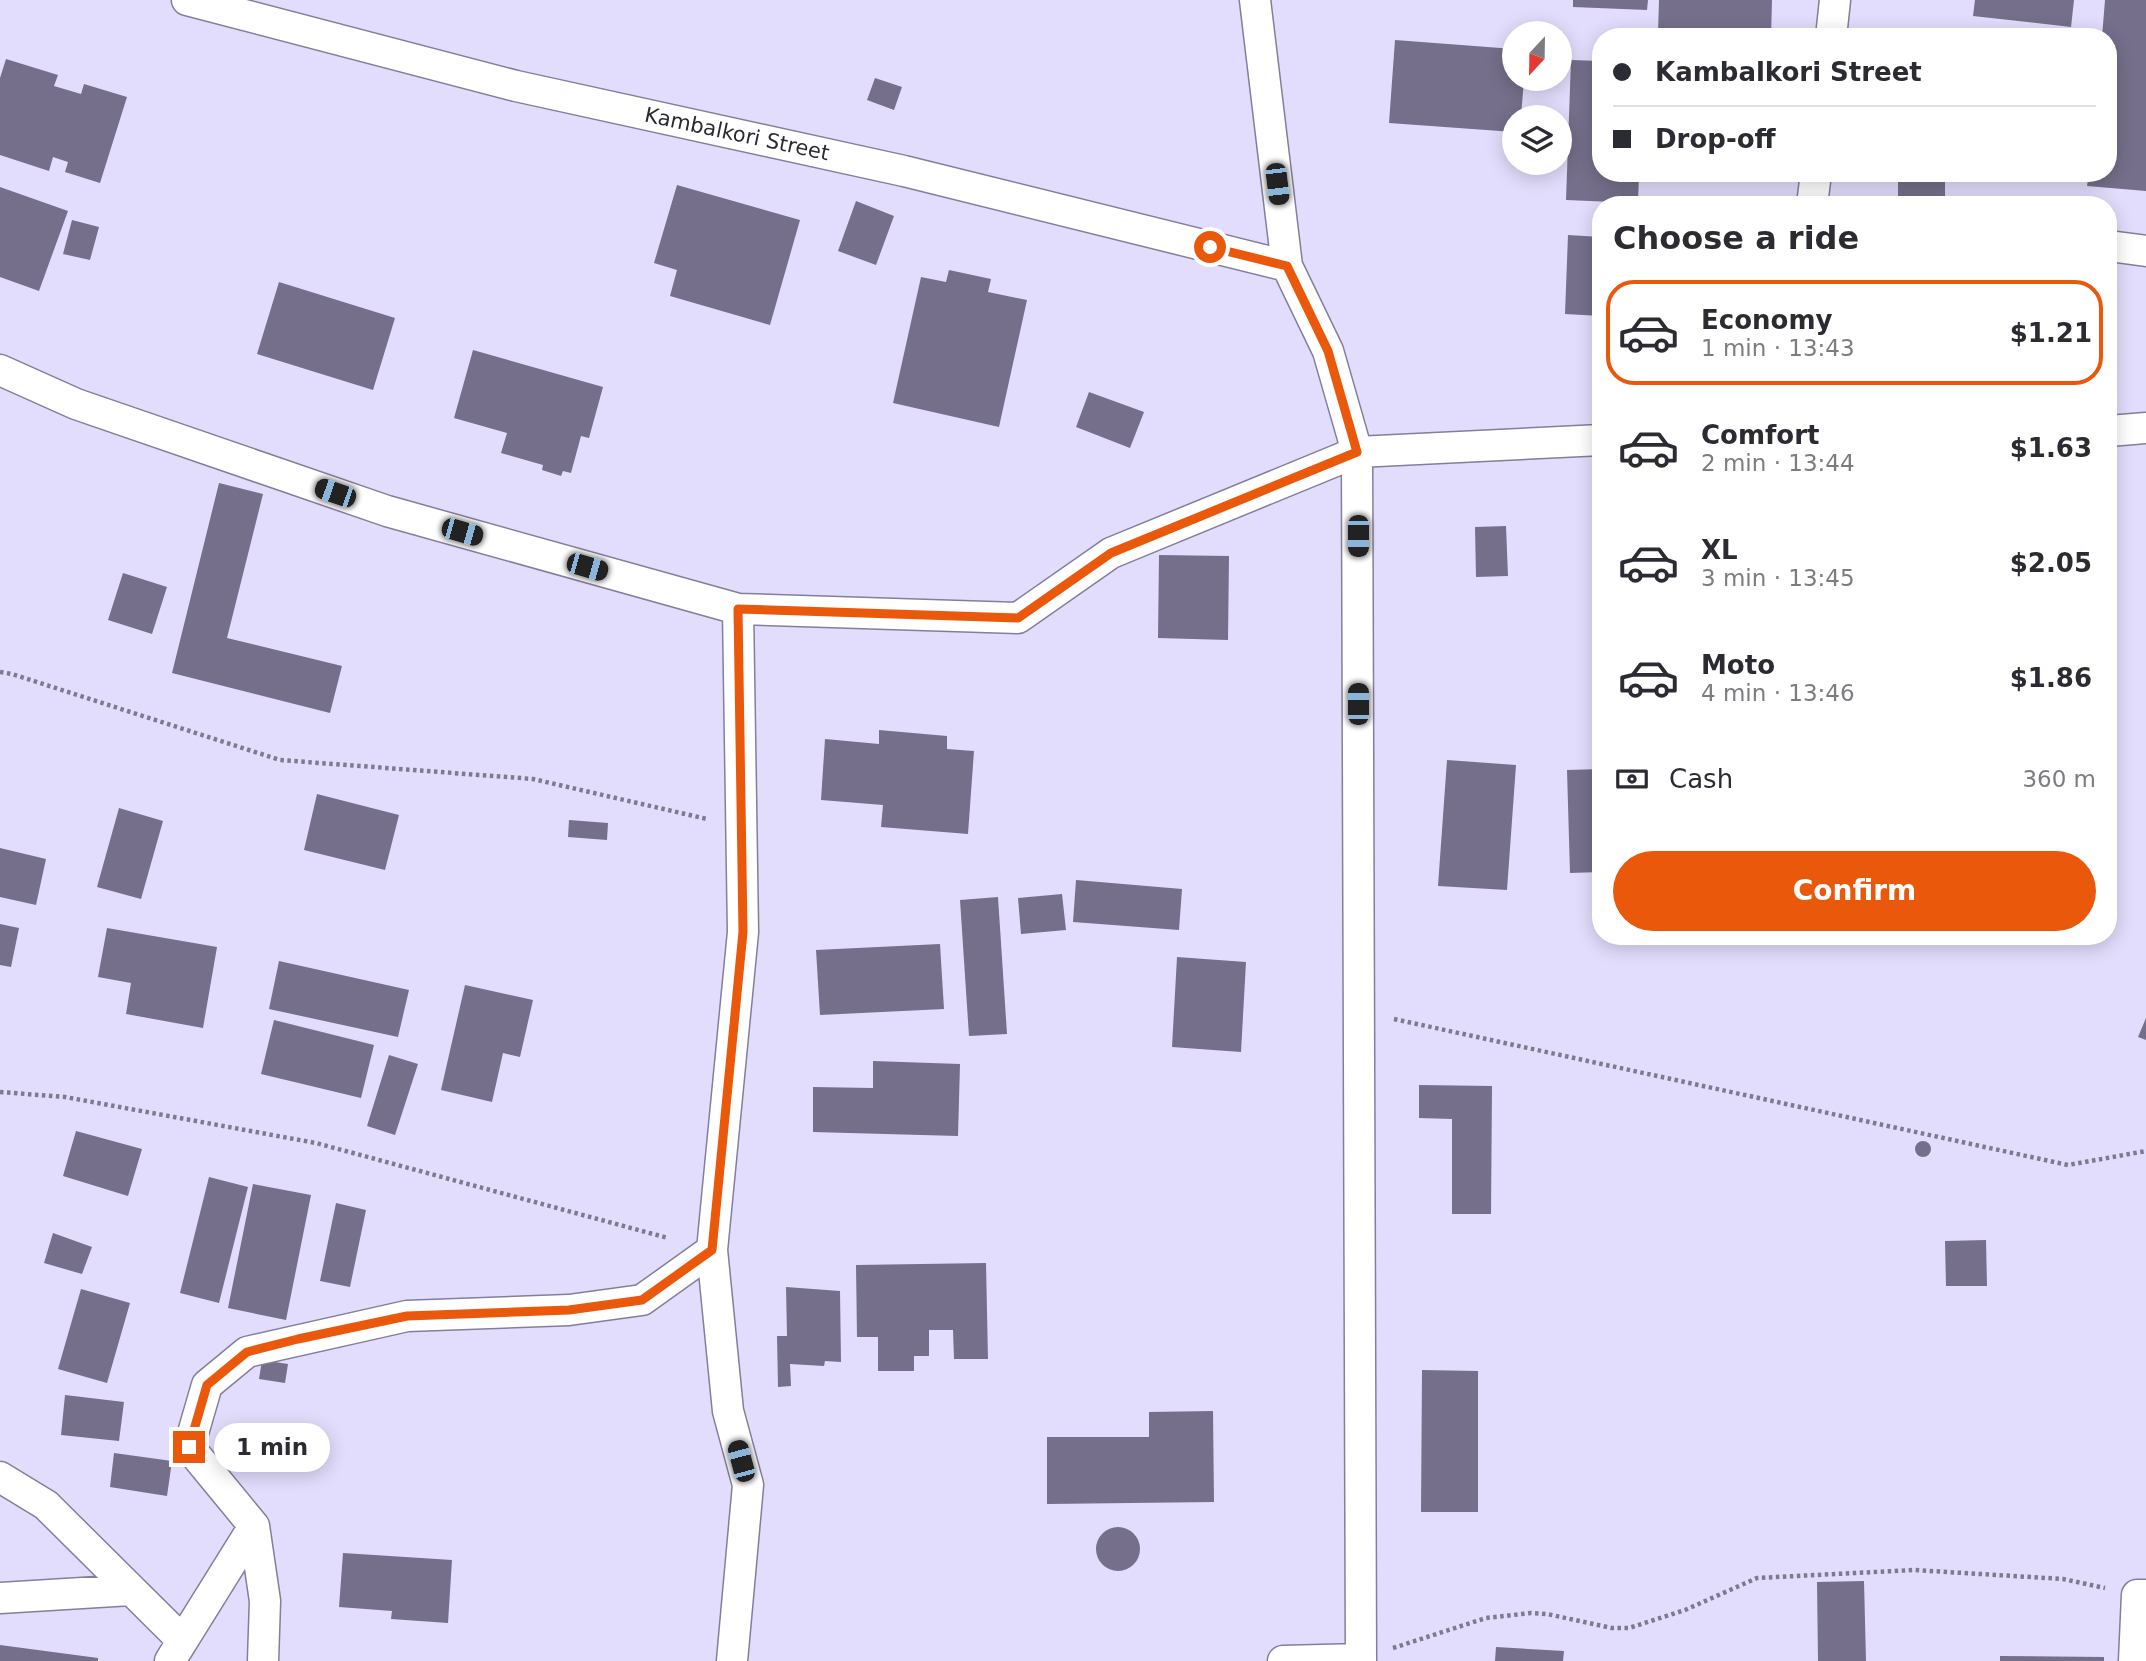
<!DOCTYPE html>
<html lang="en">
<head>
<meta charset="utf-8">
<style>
	body { margin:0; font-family:"DejaVu Sans",sans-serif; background:#f2f2f3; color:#2b2b33; height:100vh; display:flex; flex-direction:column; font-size:26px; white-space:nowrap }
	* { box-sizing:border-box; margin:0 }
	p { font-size:23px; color:#7c7c81 }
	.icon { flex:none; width:38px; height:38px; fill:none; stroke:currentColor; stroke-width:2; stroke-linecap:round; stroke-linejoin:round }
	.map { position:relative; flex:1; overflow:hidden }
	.sheet { position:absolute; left:1592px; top:196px; width:525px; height:749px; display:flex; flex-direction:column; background:#fff; border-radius:28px; box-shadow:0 4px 18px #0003 }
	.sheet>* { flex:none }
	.guide { position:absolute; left:1592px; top:28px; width:525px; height:154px; border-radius:28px; box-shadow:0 4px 18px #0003; display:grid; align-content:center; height:154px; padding:0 21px; background:#fff }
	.needle { width:46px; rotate:202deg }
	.fabs { position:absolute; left:1502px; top:21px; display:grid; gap:14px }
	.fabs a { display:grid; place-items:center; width:70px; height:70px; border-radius:50%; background:#fff; box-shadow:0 4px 18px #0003; font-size:35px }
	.end { position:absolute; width:32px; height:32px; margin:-16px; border:9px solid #ea580c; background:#fff; box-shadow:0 0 0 4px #fff }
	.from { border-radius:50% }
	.bubble { position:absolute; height:49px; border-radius:24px; background:#fff; box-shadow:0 4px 18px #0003; font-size:23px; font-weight:800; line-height:49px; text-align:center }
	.car { position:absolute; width:21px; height:42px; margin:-21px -10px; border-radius:9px; box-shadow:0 0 5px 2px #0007; background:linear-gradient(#222 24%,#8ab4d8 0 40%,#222 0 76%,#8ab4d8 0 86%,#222 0) }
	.guide b { display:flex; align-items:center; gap:24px; height:66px; font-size:26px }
	.guide b+b { border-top:2px solid #e1e1e2 }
	.guide i { width:18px; height:18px; background:#2b2b33 }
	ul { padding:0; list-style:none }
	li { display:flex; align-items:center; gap:21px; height:105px; margin:0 14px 10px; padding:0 7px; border:4px solid transparent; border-radius:28px }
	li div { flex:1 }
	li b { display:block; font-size:26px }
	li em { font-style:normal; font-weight:800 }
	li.active { border-color:#ea580c }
	li>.icon { width:63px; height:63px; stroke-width:1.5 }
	h2 { padding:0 21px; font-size:32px; line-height:84px }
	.pay { display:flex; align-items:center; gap:18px; height:77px; padding:0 21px; font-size:26px }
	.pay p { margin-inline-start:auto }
	.action { display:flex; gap:14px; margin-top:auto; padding:14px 21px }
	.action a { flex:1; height:80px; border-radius:42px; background:#ea580c; color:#fff; font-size:28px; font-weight:800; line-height:80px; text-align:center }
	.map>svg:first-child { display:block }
	.building { fill:#756f8b }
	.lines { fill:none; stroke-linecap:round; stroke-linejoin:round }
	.street-casing { stroke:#847e9b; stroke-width:33 }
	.path { stroke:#7d7a8f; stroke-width:4.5; stroke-dasharray:3.5 3.5; stroke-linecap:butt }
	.street { stroke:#fff; stroke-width:30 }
	.route { stroke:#ea580c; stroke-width:9 }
	.labels { text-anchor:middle; stroke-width:6; stroke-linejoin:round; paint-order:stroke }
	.street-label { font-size:21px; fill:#2a2834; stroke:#fff }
</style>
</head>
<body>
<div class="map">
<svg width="2146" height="1661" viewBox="0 0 2146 1661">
	<rect width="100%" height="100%" fill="#e3ddfd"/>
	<path class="building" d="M1573 0H1648L1647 10 1573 7Z
		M1659 0H1772L1771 37 1658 33Z
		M1975 0H2074L2071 27 1973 16Z
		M2105 0H2146V191L2087 186 2089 173H2109V37H2102Z
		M1395 40 1514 49V79H1524L1521 117H1514V132L1389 123Z
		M6 59 58 75 54 86 81 94 84 84 127 97 100 183 65 172 68 162 53 157 49 171 0 155V78Z
		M1571 60 1601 61V173H1639L1638 203 1566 200Z
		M875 78 902 87 894 110 867 100Z
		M1898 173H1945V199H1898Z
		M1973 173H2027V180L1973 176Z
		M677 185 800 220 770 325 670 296 677 270 654 263Z
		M0 187 68 211 39 291 0 277Z
		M1729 198 1760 199V205H1729Z
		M856 201 894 216 876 265 838 251Z
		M72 220 99 227 90 260 63 254Z
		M1568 235 1601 237V316L1565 314Z
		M949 270 991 279 988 292 1027 300 999 427 893 403 921 277 946 282Z
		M279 282 395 318 373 390 257 354Z
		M473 350 603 387 589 438 581 436 571 473 563 471 561 476 542 470 543 465 501 453 507 433 454 418Z
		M1089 392 1144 412 1130 448 1076 427Z
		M219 483 263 494 227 638 342 666 330 713 172 673Z
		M1506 526 1508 576 1476 577 1475 527Z
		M1159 555 1229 556 1228 640 1158 638Z
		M123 573 167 587 152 634 108 620Z
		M879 730 947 736V749L974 751 968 834 881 827 883 805 821 800 825 739 879 744Z
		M1447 760 1516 765 1507 890 1438 886Z
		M1601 769V872L1570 873 1567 770Z
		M317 794 399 815 385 870 304 850Z
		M119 808 163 821 141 899 97 887Z
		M569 820 608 823 607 840 568 837Z
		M0 848 46 859 36 905 0 897Z
		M1076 880 1182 889 1179 930 1073 922Z
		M1062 894 1066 930 1021 934 1018 898Z
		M998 897 1007 1034 969 1036 960 900Z
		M0 924 19 928 11 967 0 965Z
		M107 928 217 947 203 1028 126 1014 131 983 98 977Z
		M940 944 944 1009 820 1015 816 950Z
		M1177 957 1246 962 1241 1052 1172 1047Z
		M279 961 409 990 398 1037 269 1009Z
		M465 985 533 1000 520 1057 503 1053 492 1102 441 1090Z
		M2146 1018V1040L2138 1037Z
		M274 1020 374 1045 361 1098 261 1074Z
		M389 1055 418 1064 395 1135 367 1126Z
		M873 1061 960 1064 958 1136 813 1132V1087L873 1088Z
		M1419 1085 1492 1086 1491 1214H1452V1119L1419 1118Z
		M76 1131 142 1149 128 1196 63 1176Z
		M1915 1149a8 8 0 1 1 16 0a8 8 0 1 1-16 0Z
		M209 1177 248 1187 219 1303 180 1293Z
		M253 1184 311 1195 286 1320 228 1308Z
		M336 1203 366 1210 350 1287 320 1281Z
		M53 1233 92 1247 82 1274 44 1263Z
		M1986 1240 1987 1286H1946L1945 1241Z
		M986 1263 988 1359H954L953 1330H929V1356H914V1371H878V1337H857L856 1265Z
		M786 1287 840 1291 841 1362 825 1361 824 1366 790 1364 791 1386 778 1387 777 1336H787Z
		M81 1289 130 1303 107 1383 58 1369Z
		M262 1360 288 1364 285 1383 259 1379Z
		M1422 1370 1478 1371V1512H1421Z
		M65 1395 124 1402 119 1441 61 1435Z
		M1213 1411 1214 1502 1047 1504V1437H1149V1412Z
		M114 1453 172 1461 167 1496 110 1487Z
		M1096 1549a22 22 0 1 1 44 0a22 22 0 1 1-44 0Z
		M343 1553 452 1560 448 1623 391 1619 392 1611 339 1607Z
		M1864 1581 1866 1661H1818L1817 1582Z
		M0 1645 98 1658V1661H0Z
		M1496 1647 1564 1651 1563 1661H1495Z
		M2000 1656 2104 1657V1661H2000Z"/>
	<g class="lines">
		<g class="street-casing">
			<path id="street" d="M187 0 516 86 904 171 1287 266
				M1255 0 1287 266 1328 351 1357 452 1361 1661
				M1831 37 1835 0
				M1812 205 1816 173
				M2109 246 2146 251
				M0 370 76 404 387 511 738 609 1018 618 1111 553 1357 452 1601 440
				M2109 431 2146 428
				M0 1477 46 1505 182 1640
				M0 1598 131 1590
				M170 1661 254 1526
				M263 1661 265 1601 254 1526 189 1447 207 1385 247 1352 407 1316 569 1310 642 1300 712 1250
				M732 1661 748 1485 728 1411 712 1250 743 932 738 609
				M1283 1661 1361 1659
				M2134 1661 2137 1595H2146"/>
		</g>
		<path class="path" d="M0 672 12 674 280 760 533 779 707 819
			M1394 1019 2068 1165 2146 1151
			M0 1092 65 1097 316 1143 668 1238
			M1393 1648 1486 1618 1531 1613 1547 1614 1612 1628H1629L1685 1610 1757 1578 1914 1570 2063 1579 2105 1588"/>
		<use href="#street" class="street"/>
	</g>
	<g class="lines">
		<path class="route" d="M189 1447 207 1385 247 1352 298 1339 407 1316 569 1310 642 1300 712 1250 743 932 738 609 1018 618 1111 553 1357 452 1328 351 1287 266 1210 247"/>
	</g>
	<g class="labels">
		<g class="street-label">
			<text transform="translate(737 134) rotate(12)" y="7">Kambalkori Street</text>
		</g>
	</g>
</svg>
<div class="fabs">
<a><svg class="needle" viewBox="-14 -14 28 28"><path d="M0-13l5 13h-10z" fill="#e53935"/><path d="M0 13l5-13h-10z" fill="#7c7c81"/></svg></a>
<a><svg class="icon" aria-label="layers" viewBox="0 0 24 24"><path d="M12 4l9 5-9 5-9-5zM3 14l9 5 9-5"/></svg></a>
</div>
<i class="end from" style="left:1210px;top:247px"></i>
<i class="end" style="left:189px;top:1447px"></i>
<div class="bubble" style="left:214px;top:1423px;width:116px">1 min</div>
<i class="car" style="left:1277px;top:184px;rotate:173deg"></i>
<i class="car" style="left:335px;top:493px;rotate:289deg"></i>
<i class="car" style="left:462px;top:532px;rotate:106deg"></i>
<i class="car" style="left:1358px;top:536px;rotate:180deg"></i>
<i class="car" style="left:587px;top:567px;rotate:106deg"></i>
<i class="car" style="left:1358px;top:704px;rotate:0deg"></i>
<i class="car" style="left:741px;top:1461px;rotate:345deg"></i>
<div class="guide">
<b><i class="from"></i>Kambalkori Street</b>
<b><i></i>Drop-off</b>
</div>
<section class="sheet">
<h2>Choose a ride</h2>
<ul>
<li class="active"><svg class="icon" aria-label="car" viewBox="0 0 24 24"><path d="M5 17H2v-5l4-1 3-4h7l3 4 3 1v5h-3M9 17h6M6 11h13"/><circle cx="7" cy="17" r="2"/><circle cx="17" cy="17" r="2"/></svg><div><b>Economy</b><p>1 min · 13:43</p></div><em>$1.21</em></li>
<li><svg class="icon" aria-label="car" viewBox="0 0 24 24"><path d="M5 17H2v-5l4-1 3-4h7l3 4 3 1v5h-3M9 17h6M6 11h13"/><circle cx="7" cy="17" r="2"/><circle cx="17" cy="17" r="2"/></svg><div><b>Comfort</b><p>2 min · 13:44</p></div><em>$1.63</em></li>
<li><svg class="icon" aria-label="car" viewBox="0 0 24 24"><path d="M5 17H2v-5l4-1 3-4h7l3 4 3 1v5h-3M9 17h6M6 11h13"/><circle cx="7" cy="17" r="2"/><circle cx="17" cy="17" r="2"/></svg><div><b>XL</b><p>3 min · 13:45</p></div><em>$2.05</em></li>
<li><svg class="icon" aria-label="car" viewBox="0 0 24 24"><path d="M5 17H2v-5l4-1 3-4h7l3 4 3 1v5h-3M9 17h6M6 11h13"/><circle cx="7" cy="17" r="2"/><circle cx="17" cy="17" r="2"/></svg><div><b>Moto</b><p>4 min · 13:46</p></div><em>$1.86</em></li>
</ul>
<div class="pay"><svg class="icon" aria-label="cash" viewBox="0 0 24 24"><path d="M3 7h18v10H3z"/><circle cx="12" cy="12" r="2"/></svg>Cash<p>360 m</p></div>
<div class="action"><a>Confirm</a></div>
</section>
</div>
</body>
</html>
